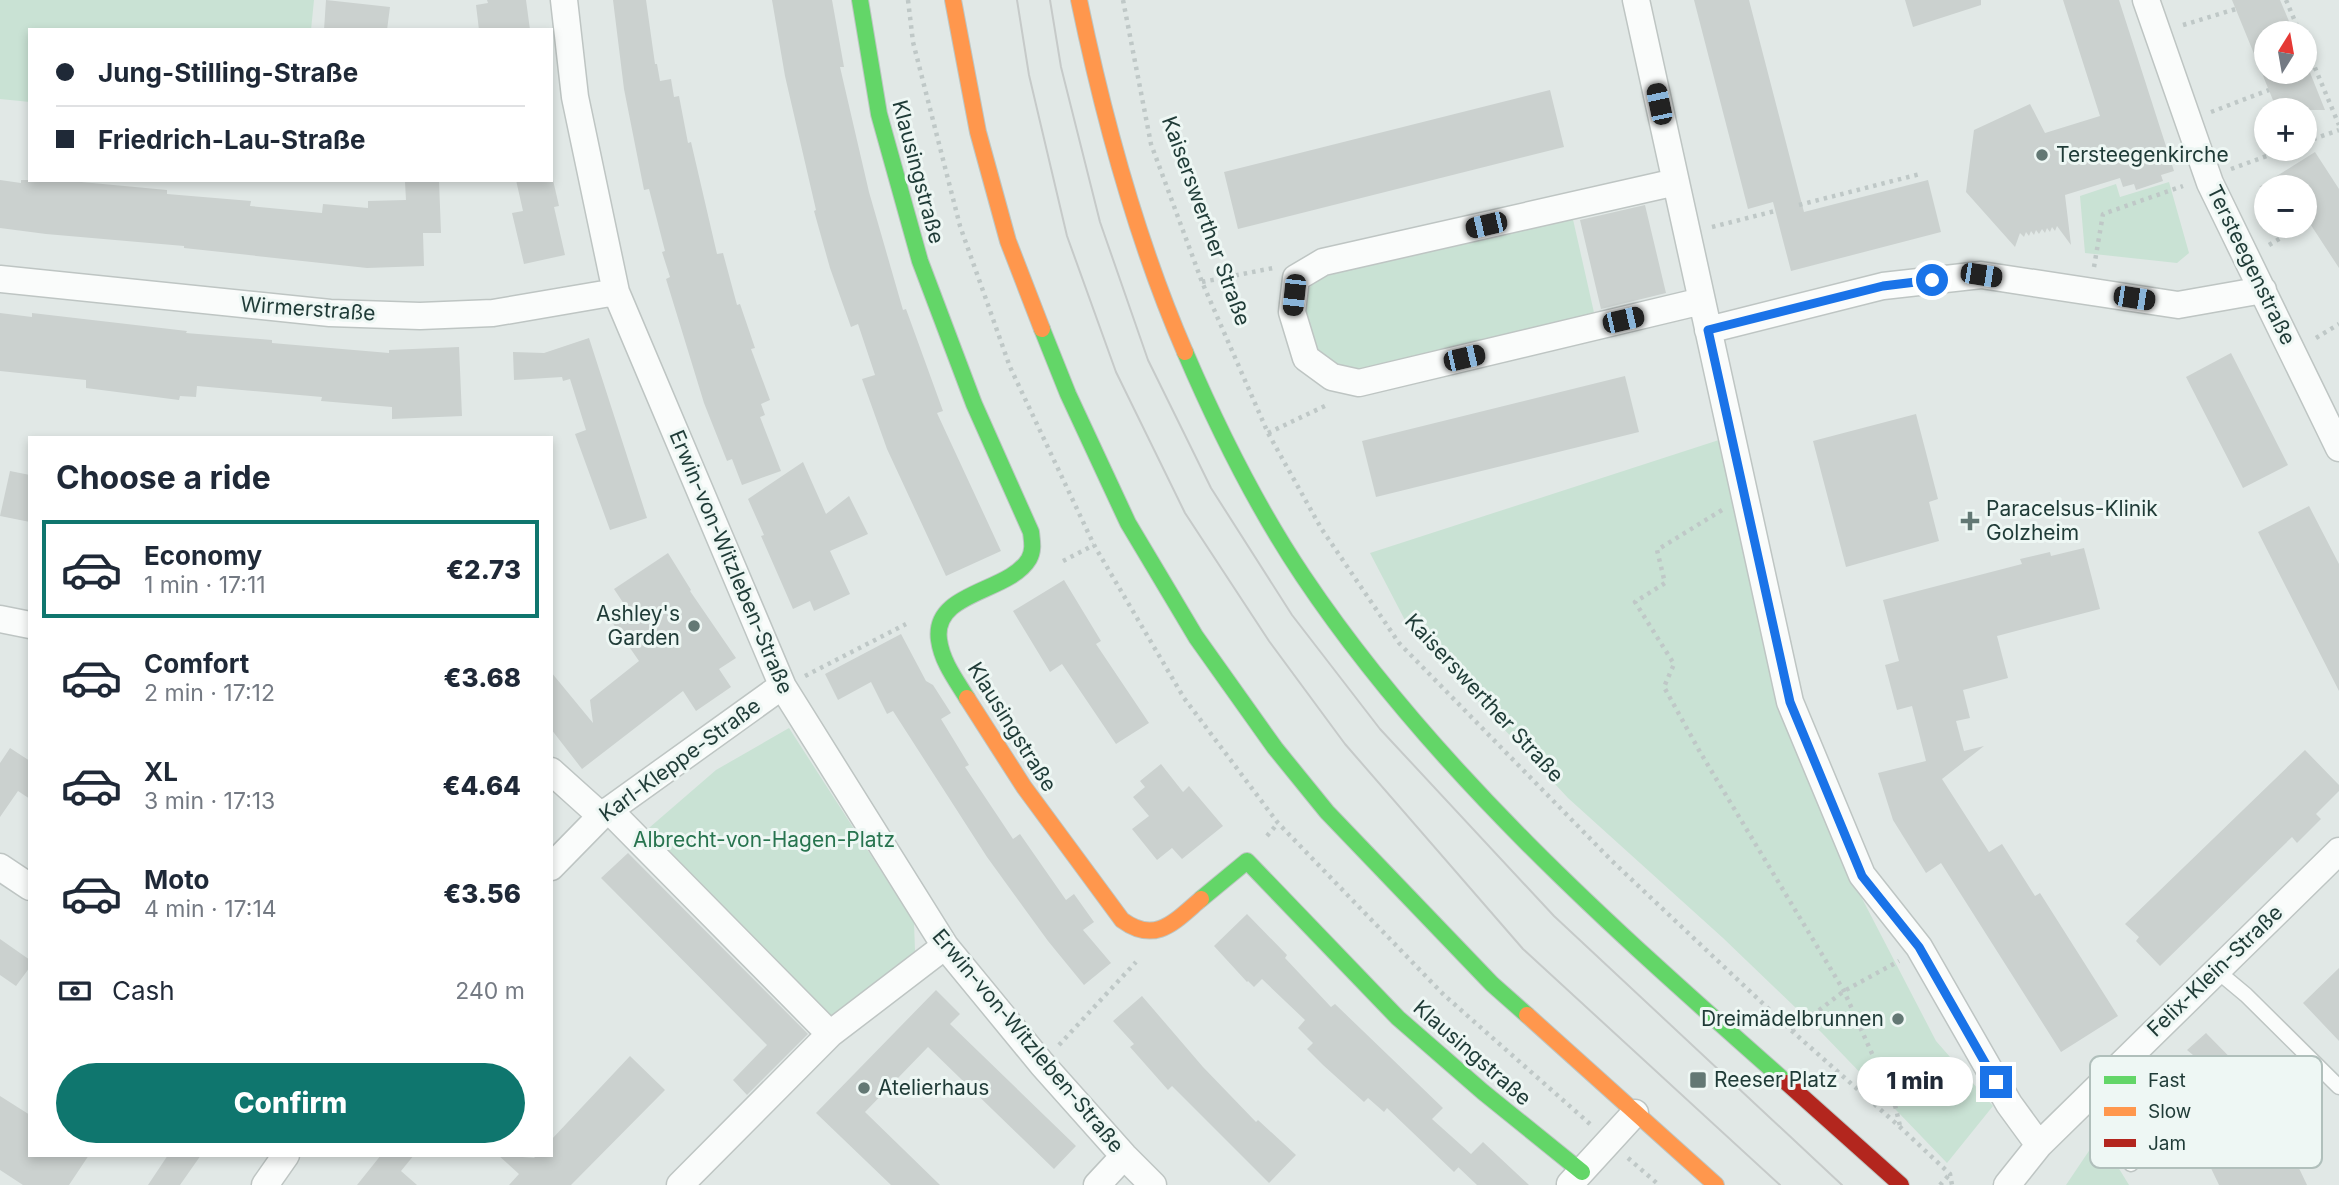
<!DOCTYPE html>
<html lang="en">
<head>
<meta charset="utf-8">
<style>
	body { margin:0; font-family:Inter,sans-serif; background:#f2f2f3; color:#1f2937; height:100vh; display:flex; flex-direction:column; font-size:26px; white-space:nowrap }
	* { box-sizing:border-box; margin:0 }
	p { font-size:23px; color:#747a83 }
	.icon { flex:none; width:38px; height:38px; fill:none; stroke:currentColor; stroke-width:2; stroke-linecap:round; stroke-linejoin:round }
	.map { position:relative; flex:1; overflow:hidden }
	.details { position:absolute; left:28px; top:436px; width:525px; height:721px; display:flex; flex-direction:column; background:#fff; border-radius:0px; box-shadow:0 4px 10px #0003 }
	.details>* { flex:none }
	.hud { position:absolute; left:28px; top:28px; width:525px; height:154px; border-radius:0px; box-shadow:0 4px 10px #0003; display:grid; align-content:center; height:154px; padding:0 28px; background:#fff }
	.needle { width:46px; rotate:11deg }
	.tools { position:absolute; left:2254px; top:21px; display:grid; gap:14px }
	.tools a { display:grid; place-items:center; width:63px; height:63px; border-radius:50%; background:#fff; box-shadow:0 4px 10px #0003; font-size:35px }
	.end { position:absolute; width:32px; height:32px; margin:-16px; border:9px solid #1a73e8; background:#fff; box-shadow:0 0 0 4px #fff }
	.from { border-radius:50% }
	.bubble { position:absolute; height:49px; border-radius:24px; background:#fff; box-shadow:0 4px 10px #0003; font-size:23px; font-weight:800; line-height:49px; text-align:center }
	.car { position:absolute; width:21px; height:42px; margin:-21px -10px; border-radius:9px; box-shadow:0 0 5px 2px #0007; background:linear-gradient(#222 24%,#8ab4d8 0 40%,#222 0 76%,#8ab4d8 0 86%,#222 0) }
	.hud b { display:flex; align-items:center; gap:24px; height:66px; font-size:26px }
	.hud b+b { border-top:2px solid #e0e1e3 }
	.hud i { width:18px; height:18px; background:#1f2937 }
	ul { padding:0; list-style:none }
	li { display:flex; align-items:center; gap:21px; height:98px; margin:0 14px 10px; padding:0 14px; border:4px solid transparent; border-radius:0px }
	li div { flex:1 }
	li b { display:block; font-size:26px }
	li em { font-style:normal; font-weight:800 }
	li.active { border-color:#0f766e }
	li>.icon { width:63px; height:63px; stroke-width:1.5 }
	h2 { padding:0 28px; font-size:32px; line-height:84px }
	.pay { display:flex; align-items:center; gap:18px; height:77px; padding:0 28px; font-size:26px }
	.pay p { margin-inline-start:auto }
	.primary-button { display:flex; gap:14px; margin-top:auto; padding:14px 28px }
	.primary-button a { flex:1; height:80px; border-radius:42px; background:#0f766e; color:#fff; font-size:28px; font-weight:800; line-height:80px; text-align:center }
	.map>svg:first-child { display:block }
	.green { fill:#c9e2d4 }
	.building { fill:#cbd1cf }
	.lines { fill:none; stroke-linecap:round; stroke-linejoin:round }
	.lane-casing { stroke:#bec5c3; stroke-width:17 }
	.street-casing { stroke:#bec5c3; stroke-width:29 }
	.fast-casing { stroke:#bdc6c3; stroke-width:18 }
	.slow-casing { stroke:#bdc6c3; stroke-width:18 }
	.jam-casing { stroke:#bdc6c3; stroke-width:18 }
	.path { stroke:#bfc8c7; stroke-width:4.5; stroke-dasharray:3.5 5; stroke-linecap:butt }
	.lane { stroke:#fafcfb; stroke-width:14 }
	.street { stroke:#fafcfb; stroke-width:26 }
	.fast { stroke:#63d668; stroke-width:16 }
	.slow { stroke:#ff974d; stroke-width:16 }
	.jam { stroke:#b3261e; stroke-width:16 }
	.tram { stroke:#c6cac9; stroke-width:2 }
	.route { stroke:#1a73e8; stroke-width:9 }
	.poi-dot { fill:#637874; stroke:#eef7f4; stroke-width:2.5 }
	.labels { text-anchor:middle; stroke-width:6; stroke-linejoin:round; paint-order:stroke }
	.poi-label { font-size:21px; fill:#1f3b37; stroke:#eef7f4; text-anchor:start }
	.street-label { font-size:21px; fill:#1f3b37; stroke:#eef7f4 }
	.park-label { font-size:21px; fill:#27744f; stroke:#eef7f4 }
	.key { fill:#eef7f4; stroke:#b0bfbb; stroke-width:2 }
	.key-label { font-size:19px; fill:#1f3b37 }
</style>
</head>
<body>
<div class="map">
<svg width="2339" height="1185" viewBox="0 0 2339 1185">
	<rect width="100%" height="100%" fill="#e1e8e6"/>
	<path class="green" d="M0 0H314L311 30H30V102L0 99Z
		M2169 182 2189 253 2177 263 2085 253 2080 196 2116 184 2120 197Z
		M1572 215 1595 317 1360 376 1324 361 1309 335 1302 308 1305 293 1318 278Z
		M1722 439 1853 881 1936 1041 1993 1106 1947 1163 1822 1033 1723 938 1568 798 1408 626 1370 553Z
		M789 728 914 922 915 951 829 1022 642 834 716 770Z
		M2099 1136 2129 1185H2066Z"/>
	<path class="building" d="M326 0 390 7 387 30H324Z
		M487 0H526L530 30H479L476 5 488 3Z
		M613 0H646L655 64H657L660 81 671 79 674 97 679 96 688 143 691 142 717 254 723 253 737 305 740 304 755 348 751 349 770 400 761 404 765 415 760 417 781 471 742 485 732 459 727 461 704 403 666 279 670 277 662 252 665 251 649 189 644 190 624 89Z
		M772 0H832L844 67H840L869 192 903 310 906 309 943 411 937 413 1001 551 946 576 887 449 862 379 875 375 858 324 851 327 830 268 814 211 816 210 785 76Z
		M1694 0H1749L1804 212 1928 180 1941 232 1791 271 1773 202 1748 209Z
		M1905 0H1981V5L1913 27Z
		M2063 0H2119L2174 171 2161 175 2163 181 2136 190 2134 184 2123 187 2120 178 2065 195 2071 245 2057 226 2055 231 2052 227 2050 232 2047 228 2045 233 2042 229 2039 234 2036 230 2034 235 2031 231 2029 236 2026 232 2024 237 2020 233 2015 247 1966 192 1974 130 2030 104 2045 133 2100 116Z
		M2232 0H2280L2294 33H2266V72H2305V60L2325 110H2277Z
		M1550 90 1564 147 1238 229 1224 172Z
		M2315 152 2339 189V268L2305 216V187H2259Z
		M0 180 21 183V180H60L167 190V194L251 201 250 206 322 213 323 204 368 208V201L406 200 405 182 439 181 441 233H423L424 266 367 268 184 248V246L46 234 0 228Z
		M516 180H553L559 206 554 207 565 255 524 264 512 213 523 211Z
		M1645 205 1666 293 1601 309 1580 220Z
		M0 313 32 317V313L187 331 186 333 272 340V343L389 353V350L459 347 462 416 392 419V407L321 401 322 397 197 386 196 397 180 396 179 400 86 388V380L0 371Z
		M589 338 647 518 610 530 575 434 586 430 570 379 563 381 562 377 514 380 513 352 544 353Z
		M2231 353 2288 465 2243 488 2186 377Z
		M1625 376 1639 432 1376 497 1362 441Z
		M1916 414 1938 499 1929 502 1939 541 1846 567 1813 441Z
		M803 462 826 514 849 496 868 534 830 551 850 594 814 611 810 601 793 609 761 536 764 535 748 499Z
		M10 471 30 475V522L0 516Z
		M2309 506 2339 564V691L2258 532Z
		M2084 548 2100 609 1997 636 2008 678 1963 690 1970 718 1956 721 1964 751 1984 746 1942 779 1989 852 2002 844 2035 896 2040 893 2118 1016 2061 1052 1941 863 1926 873 1893 820 1878 773 1926 761 1912 706 1897 710 1885 665 1899 661 1883 600 2022 564 2020 559 2050 552 2051 556Z
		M668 553 691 590 690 591 736 658 719 669 731 687 696 711 683 691 582 769 551 729V672L593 723 590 700 639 661 605 612 626 607 614 589Z
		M1064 580 1101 641 1096 644 1149 723 1116 744 1062 664 1050 672 1013 611Z
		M901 634 926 681 933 685 951 713 941 719 969 765 965 767 1013 839 1020 834 1066 900 1074 894 1094 922 1083 930 1111 963 1084 985 1048 941 987 857 893 711 887 714 871 682 838 700 825 674Z
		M10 748 30 761V799L18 791 0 817V763Z
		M2305 750 2339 785V791L2316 814 2321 819 2297 843 2292 837 2160 966 2136 941 2139 937 2125 924Z
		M1161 764 1183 792 1189 786 1223 826 1182 859 1172 848 1157 860 1132 829 1149 816 1133 797 1145 787 1140 781Z
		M628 853 808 1034 747 1095 733 1080 767 1045 601 878Z
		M1247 914 1287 955 1285 958 1331 1007 1335 1004 1443 1108 1432 1119 1471 1154 1454 1172 1387 1108 1384 1112 1368 1098 1364 1102 1323 1065 1307 1049 1313 1043 1298 1028 1305 1020 1262 979 1254 987 1248 981 1247 982 1214 946Z
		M0 939 30 960V967L16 986 0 975Z
		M2339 968V1041L2303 1003Z
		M936 990 960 1014 950 1024 1076 1146 1054 1169 928 1047 865 1112 940 1185H891L816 1113Z
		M1142 996 1203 1067 1256 1122 1258 1120 1296 1155 1269 1183 1172 1086 1168 1090 1130 1047 1134 1044 1113 1021Z
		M2206 1033 2261 1089 2266 1087 2277 1110 2290 1115 2293 1118 2295 1130 2287 1143 2307 1185H2219L2188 1120 2148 1140 2135 1113 2193 1055 2187 1050Z
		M630 1056 665 1090 571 1185H509L519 1174 498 1155 534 1158 537 1155H551V1140Z
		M0 1096 30 1115V1155H89L69 1185H23L0 1170Z
		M1483 1142 1529 1185H1477L1458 1167Z
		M168 1155H201L180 1185H148Z
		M381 1155H414L401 1171 417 1185H357Z"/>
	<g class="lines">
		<g class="lane-casing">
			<path id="lane" d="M2216 970 2246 995 2339 1087
				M2087 1097 2131 1164"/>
		</g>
		<g class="street-casing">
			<path id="street" d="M564 0 575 97 616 292 783 687 945 946 1042 1064 1124 1156 1153 1185
				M1636 0 1790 702 1862 875 1919 947 2009 1104 2039 1145
				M2146 0 2210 183 2339 448
				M1676 182 1323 262 1296 278 1292 312 1306 358 1332 377 1359 383 1702 301
				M0 279 330 313 420 316 493 313 616 292
				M1708 330 1883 286 1981 275 2178 305 2263 290
				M0 619 30 625
				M551 771 601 816
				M609 810 830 1034
				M0 867 30 887
				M551 867 601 816 782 686
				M1570 1184 1635 1113
				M265 1185 286 1155
				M680 1185 830 1034 945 946
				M1097 1185 1124 1156
				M2007 1185 2039 1145 2339 851"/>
		</g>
		<g class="fast-casing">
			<path id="fast" d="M860 0 879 114 920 261 974 404 1031 532C1032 541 1034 550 1029 559 1009 593 932 591 939 640 942 662 956 680 967 698
				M1042 329 1068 394 1128 523 1196 637 1275 748 1327 812 1492 984 1527 1015
				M1185 352C1218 429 1256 506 1303 576 1433 770 1613 929 1787 1083
				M1201 899 1247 861 1398 1018 1483 1092 1582 1172"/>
		</g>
		<g class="slow-casing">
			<path id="slow" d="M953 0 978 132 1008 241 1042 329
				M1079 0C1104 120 1136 239 1185 352
				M967 698 1024 787 1122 920C1156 945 1175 921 1201 899
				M1527 1015 1716 1185"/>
		</g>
		<g class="jam-casing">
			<path id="jam" d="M1787 1083 1901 1185"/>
		</g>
		<path class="path" d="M908 0 913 42 960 226 1010 367 1094 545 1184 698 1278 823 1444 995 1590 1124
			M1123 0 1151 144 1202 282 1268 433 1321 528 1399 643 1612 861 1792 1031 1900 1127 1950 1174 1952 1185
			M2286 0 2300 33
			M2183 25 2236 9
			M2305 44 2339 125
			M2211 112 2269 90
			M2305 142 2339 130
			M2231 169 2286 149
			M1799 205 1920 174
			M2305 224 2308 222
			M1712 227 1775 211
			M2269 245 2301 226
			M2094 267 2103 214 2183 186
			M1202 282 1273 268
			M2316 338 2339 324
			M1268 433 1329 404
			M1722 510 1657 550 1665 583 1635 602 1674 664 1664 687 1700 752 1844 991 1895 1105 1900 1126
			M1063 561 1094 545
			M805 676 906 624
			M1267 836 1278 823
			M1792 1031 1844 991 1899 961
			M1059 1045 1136 962
			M1628 1158 1659 1185
			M1940 1185 1949 1175"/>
		<use href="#lane" class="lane"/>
		<use href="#street" class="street"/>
		<use href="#fast" class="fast"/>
		<use href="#slow" class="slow"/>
		<use href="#jam" class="jam"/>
		<path class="tram" d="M1017 0 1029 75 1067 236 1116 372 1185 513 1269 641 1345 744 1523 949 1780 1185
			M1050 0 1061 67 1100 222 1148 360 1211 488 1292 615 1380 729 1554 916 1842 1185"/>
	</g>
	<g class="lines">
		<path class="route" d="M1932 280 1883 286 1708 330 1790 702 1862 876 1919 947 1996 1082"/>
	</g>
	<g class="poi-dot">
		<circle cx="2042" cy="155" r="7"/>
		<path d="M1966.5 510.5h7v7h7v7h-7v7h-7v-7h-7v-7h7z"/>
		<circle cx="694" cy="626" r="7"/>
		<circle cx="1898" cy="1019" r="7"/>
		<rect x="1689" y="1071" width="18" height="18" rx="3.5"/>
		<circle cx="864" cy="1088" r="7"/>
	</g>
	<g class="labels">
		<g class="poi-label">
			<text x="2056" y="162">Tersteegenkirche</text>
			<text x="1986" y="516">Paracelsus-Klinik<tspan x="1986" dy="24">Golzheim</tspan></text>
			<text x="680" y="621" text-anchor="end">Ashley's<tspan x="680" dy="24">Garden</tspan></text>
			<text x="1884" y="1026" text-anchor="end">Dreimädelbrunnen</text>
			<text x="1714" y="1087">Reeser Platz</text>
			<text x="878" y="1095">Atelierhaus</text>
		</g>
		<g class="street-label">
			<text transform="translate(918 172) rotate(75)" y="7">Klausingstraße</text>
			<text transform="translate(1206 221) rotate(70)" y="7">Kaiserswerther Straße</text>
			<text transform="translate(2251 265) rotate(64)" y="7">Tersteegenstraße</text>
			<text transform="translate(308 309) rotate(4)" y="7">Wirmerstraße</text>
			<text transform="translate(731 562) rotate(67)" y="7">Erwin-von-Witzleben-Straße</text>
			<text transform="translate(1484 698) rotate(47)" y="7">Kaiserswerther Straße</text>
			<text transform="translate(1012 727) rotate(58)" y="7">Klausingstraße</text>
			<text transform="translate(680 760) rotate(-36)" y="7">Karl-Kleppe-Straße</text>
			<text transform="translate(2215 971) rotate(-44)" y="7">Felix-Klein-Straße</text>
			<text transform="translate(1028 1041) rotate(50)" y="7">Erwin-von-Witzleben-Straße</text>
			<text transform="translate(1472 1053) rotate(41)" y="7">Klausingstraße</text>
		</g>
		<g class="park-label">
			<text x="764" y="847">Albrecht-von-Hagen-Platz</text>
		</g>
	</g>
	<rect x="2090" y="1056" width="232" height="112" rx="10" class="key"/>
	<rect x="2104" y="1076" width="32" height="8" fill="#63d668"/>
	<rect x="2104" y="1107" width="32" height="9" fill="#ff974d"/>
	<rect x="2104" y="1139" width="32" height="8" fill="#b3261e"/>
	<g class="key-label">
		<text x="2148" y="1087">Fast</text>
		<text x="2148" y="1118">Slow</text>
		<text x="2148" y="1150">Jam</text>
	</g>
</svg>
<div class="tools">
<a><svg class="needle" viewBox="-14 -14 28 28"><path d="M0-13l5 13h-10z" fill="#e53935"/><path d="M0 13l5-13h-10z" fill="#747a83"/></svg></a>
<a>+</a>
<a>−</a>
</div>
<i class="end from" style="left:1932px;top:280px"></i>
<i class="end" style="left:1996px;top:1082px"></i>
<div class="bubble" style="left:1857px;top:1057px;width:116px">1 min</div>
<i class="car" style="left:1659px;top:104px;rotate:348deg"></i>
<i class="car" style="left:1486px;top:225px;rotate:257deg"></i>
<i class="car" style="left:1981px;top:275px;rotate:99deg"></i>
<i class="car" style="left:1294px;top:295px;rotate:186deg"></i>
<i class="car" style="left:2134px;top:298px;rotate:99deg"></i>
<i class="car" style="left:1623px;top:320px;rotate:77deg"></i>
<i class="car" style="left:1464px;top:358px;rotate:77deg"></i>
<div class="hud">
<b><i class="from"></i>Jung-Stilling-Straße</b>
<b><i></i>Friedrich-Lau-Straße</b>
</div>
<section class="details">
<h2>Choose a ride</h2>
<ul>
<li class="active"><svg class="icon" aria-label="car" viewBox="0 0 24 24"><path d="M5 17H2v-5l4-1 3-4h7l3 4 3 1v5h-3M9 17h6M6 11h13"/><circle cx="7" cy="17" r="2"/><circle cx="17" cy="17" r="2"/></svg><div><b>Economy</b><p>1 min · 17:11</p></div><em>€2.73</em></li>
<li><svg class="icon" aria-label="car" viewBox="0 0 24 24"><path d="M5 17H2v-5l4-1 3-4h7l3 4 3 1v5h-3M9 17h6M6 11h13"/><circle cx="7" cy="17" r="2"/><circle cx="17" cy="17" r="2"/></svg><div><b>Comfort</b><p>2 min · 17:12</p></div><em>€3.68</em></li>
<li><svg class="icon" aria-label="car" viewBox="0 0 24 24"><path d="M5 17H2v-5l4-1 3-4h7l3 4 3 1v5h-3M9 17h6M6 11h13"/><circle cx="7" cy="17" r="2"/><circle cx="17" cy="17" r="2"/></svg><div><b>XL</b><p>3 min · 17:13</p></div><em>€4.64</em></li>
<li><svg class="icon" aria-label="car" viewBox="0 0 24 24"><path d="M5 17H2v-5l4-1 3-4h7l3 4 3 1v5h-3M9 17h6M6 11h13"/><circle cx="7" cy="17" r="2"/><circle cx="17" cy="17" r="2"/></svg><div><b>Moto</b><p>4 min · 17:14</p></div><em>€3.56</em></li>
</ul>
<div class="pay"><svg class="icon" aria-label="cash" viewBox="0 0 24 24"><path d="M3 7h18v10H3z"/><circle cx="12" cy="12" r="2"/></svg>Cash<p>240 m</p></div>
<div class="primary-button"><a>Confirm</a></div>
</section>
</div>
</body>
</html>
